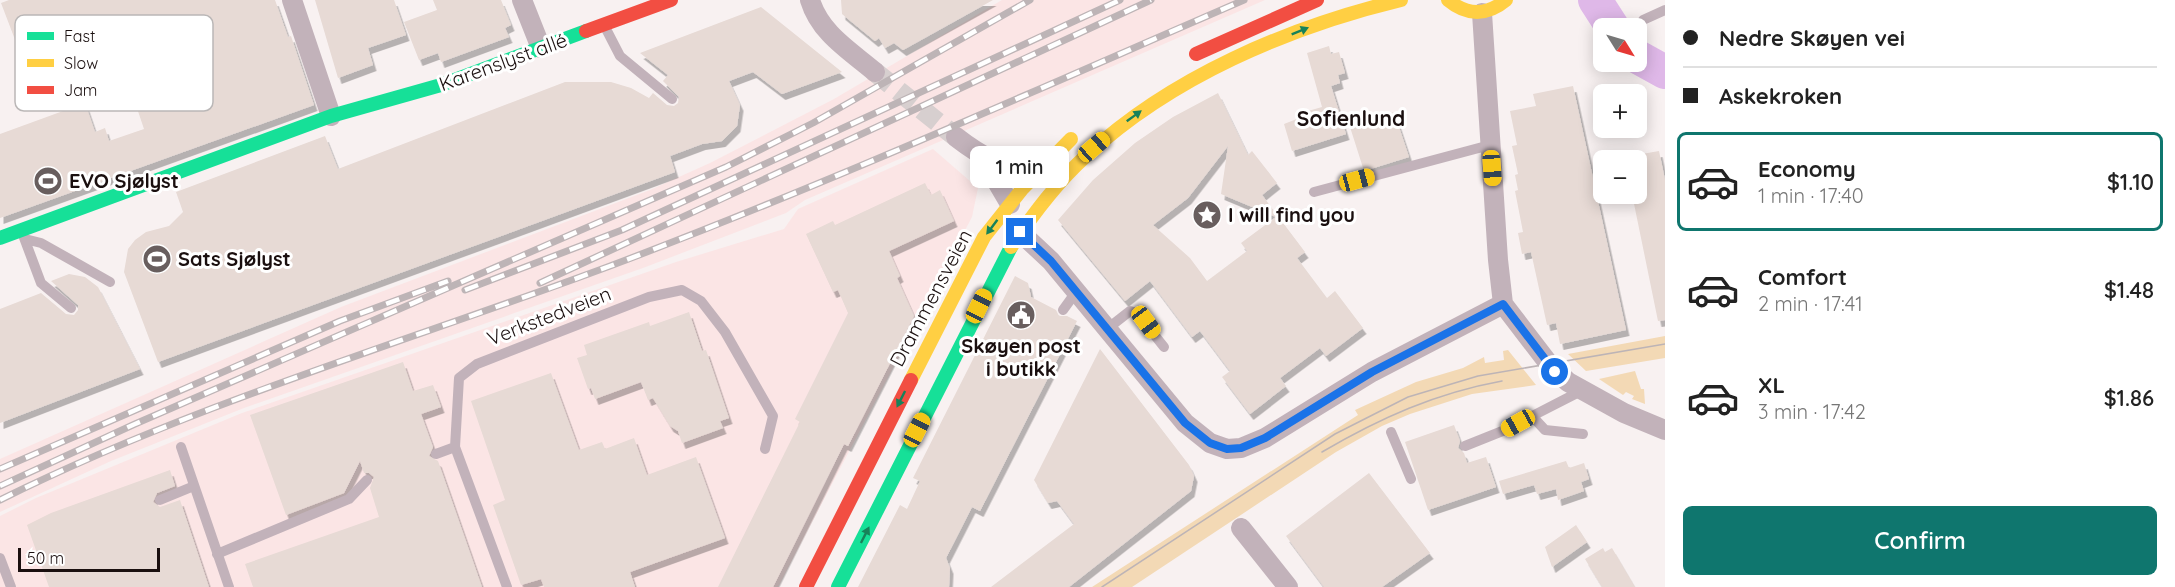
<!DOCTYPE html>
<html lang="en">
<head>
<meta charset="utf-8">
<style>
	body { margin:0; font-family:Quicksand,sans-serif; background:#f6f6f6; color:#222; height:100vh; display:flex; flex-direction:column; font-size:22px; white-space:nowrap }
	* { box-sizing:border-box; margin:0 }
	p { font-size:20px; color:#767676 }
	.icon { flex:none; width:33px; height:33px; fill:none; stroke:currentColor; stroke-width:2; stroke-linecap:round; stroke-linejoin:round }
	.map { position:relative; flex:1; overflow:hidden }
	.details { display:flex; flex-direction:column; background:#fff; width:510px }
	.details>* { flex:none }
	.top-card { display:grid; align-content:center; height:132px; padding:0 18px; background:#fff }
	.needle { width:39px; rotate:127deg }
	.buttons { position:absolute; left:1593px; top:18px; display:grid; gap:12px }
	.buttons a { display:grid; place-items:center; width:54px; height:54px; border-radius:9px; background:#fff; box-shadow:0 3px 15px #0003; font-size:30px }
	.scale { position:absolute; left:18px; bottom:15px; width:142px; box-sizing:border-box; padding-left:6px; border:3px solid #1a0f0f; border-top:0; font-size:16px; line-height:21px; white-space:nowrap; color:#1a0f0f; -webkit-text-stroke:4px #fff; paint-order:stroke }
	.end { position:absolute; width:27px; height:27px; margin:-14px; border:8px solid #1a73e8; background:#fff; box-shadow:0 0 0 3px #fff }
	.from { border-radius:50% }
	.bubble { position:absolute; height:42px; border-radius:9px; background:#fff; box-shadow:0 3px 15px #0003; font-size:20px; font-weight:600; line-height:42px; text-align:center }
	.car { position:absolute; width:18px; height:36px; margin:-18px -9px; border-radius:8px; box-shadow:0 0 4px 2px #0007; background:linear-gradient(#f5c518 24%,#345 0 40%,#f5c518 0 76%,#345 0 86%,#f5c518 0) }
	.top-card b { display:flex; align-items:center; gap:21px; height:57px; font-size:22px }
	.top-card b+b { border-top:2px solid #e0e0e0 }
	.top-card i { width:15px; height:15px; background:#222 }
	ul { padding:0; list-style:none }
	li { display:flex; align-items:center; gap:18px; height:99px; margin:0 12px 9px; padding:0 6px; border:3px solid transparent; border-radius:9px }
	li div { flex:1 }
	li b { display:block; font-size:22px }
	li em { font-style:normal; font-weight:600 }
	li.on { border-color:#0f766e }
	li>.icon { width:54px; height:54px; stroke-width:1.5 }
	.button { display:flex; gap:12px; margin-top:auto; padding:12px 18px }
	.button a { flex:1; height:69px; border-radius:9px; background:#0f766e; color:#fff; font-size:24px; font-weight:600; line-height:69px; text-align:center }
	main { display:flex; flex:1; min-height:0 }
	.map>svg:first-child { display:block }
	.built { fill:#fbe5e5 }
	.green { fill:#f3d9b5 }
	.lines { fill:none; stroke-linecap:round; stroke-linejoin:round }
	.river { stroke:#dfb8e8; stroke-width:34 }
	.building { fill:#e7dad5; fill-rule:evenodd; filter:url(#shadow) }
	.street-tunnel { stroke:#d7cfcf; stroke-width:20; stroke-dasharray:20 10; stroke-linecap:butt }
	.lane { stroke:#c2b2ba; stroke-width:10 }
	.street { stroke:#c2b2ba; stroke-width:20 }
	.fast { stroke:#16e098; stroke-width:14 }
	.slow { stroke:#ffcf43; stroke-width:14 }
	.jam { stroke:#f24e42; stroke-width:14 }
	.tram { stroke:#bdb4b6; stroke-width:1.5 }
	.rail-casing { stroke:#bdb4b6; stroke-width:7 }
	.rail { stroke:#fff; stroke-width:4.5; stroke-dasharray:14; stroke-linecap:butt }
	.oneway { fill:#18825a }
	.route { stroke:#1a73e8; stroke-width:8 }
	.labels { text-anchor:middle; stroke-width:6; stroke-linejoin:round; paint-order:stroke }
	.street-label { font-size:20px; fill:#1a0f0f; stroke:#fff }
	.poi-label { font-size:20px; font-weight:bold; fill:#1a0f0f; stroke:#fff; text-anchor:start }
	.neighbourhood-label { font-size:21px; font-weight:bold; fill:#1a0f0f; stroke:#fff }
	.key { fill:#fff; stroke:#bab7b7; stroke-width:1.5 }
	.key-label { font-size:16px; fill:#1a0f0f }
</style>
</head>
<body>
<main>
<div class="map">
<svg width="1665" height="587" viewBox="0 0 1665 587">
	<defs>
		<filter id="shadow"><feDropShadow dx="3.5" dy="6" stdDeviation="0" flood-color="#0004"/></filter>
	</defs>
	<rect width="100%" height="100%" fill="#f8f1f1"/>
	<path class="built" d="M1002 0H1265L805 200 786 213 643 268 244 408 111 461 0 512V459L341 307 650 190 710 163 834 99Z
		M933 149 978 188 972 217 778 587H0V516L36 498 242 413 676 262 784 229 798 209Z"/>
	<path class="green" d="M1665 336V358L1586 371 1568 354Z
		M1508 350 1536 385 1472 394 1410 414 1382 426 1336 452 1132 587H1092L1358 415 1355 410 1416 382 1463 368 1484 357 1485 363 1504 360 1503 351Z
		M1635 371 1641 389H1644L1645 404 1632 399 1634 396 1626 392 1623 395 1599 379Z"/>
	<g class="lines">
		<path class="river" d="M1595 0 1613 28
			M1636 56 1665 72"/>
	</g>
	<path class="building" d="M9 0H275L288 37 291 36 314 105 0 218V134L85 103 95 132 105 128 109 141 144 129 113 37 81 48 85 58 53 70 46 49 22 58 1 3Z
		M315 0H394L406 35 368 48 373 65 338 78Z
		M433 0H501L511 25 505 28 509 37 441 62 438 53 419 60 404 22 437 10Z
		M841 0H993L903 50 894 43 885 48 879 38 875 41 842 14Z
		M761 7 842 72 782 94 753 72 729 81 740 105 737 126 722 141 702 144 670 156 675 172 158 362 124 272 128 249 135 240 146 232 169 226 183 212 176 192 325 136 338 169 565 82H611L631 88 649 98 653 93 667 105 674 106 678 103 679 97 663 81 668 75 640 53Z
		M1329 46 1331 54 1339 52 1345 73 1338 75 1340 83 1331 86 1346 134 1292 151 1284 124 1302 117 1301 113 1322 107 1307 53Z
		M1573 86 1626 330 1560 344 1556 323 1547 325 1531 252 1522 254 1518 233 1523 232 1515 191 1518 190 1515 175 1518 174 1512 146 1517 145 1510 111 1536 106 1533 94Z
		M1218 93 1248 155 1252 151 1277 183 1262 195 1305 252 1297 258 1327 298 1335 291 1363 328 1326 356 1320 348 1280 378 1286 386 1250 414 1222 377 1230 371 1200 331 1192 337 1150 281 1125 301 1058 220 1093 180 1135 143 1173 117ZM1228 146 1221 194 1276 217 1241 243 1247 251 1207 281 1190 258 1153 225 1188 198Z
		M1394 112 1409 157 1364 171 1350 127Z
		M1659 151 1665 180V320L1658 321 1632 194H1636V155Z
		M925 183 931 195 940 190 954 221 889 251 900 276 897 278 914 316 848 446 844 444 773 587H718L800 422 795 419 848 313 838 290 833 292 806 234 833 221 835 225Z
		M69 274 85 277 98 287 140 369 0 423V309L41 293 66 314 74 315 78 310V305L51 281Z
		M1015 276 1028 283 1031 297 1056 310 1059 316H1067L1077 321 980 511 972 507 946 558 950 568 949 587H858L900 505 907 509 920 481 913 478Z
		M689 312 702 351 706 350 729 418 720 421 723 428 682 443 678 431 670 426 653 398 648 400 641 382 595 399 591 388 588 389 577 358 587 355 584 345 649 322 650 326Z
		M1100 349 1189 465 1194 476 1191 491 1069 587H991L1074 524 1057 501 1048 503 1034 480Z
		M403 362 413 391 433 385 441 407 421 414 433 447 429 456 438 461 482 587H253L245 564 379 517 370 488 374 477 369 473H364L360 461 344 493 286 515 250 415Z
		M551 373 579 450 602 442 605 449 634 438 647 475 696 457 725 538 630 572 635 587H544L541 579 521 585 493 505 505 500 471 401Z
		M1454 425 1460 441 1458 448 1464 453 1467 463 1486 457 1496 487 1428 510 1405 442Z
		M1566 461 1569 468 1584 463 1589 479 1581 482 1584 491 1558 500 1556 489 1537 494 1534 485 1503 494 1499 481Z
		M170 470 175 486 157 493 153 502 160 507 180 500 209 587H49L27 525 51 513Z
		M1369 473 1430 553 1382 587H1324L1286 536Z
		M1576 525 1587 542 1552 567 1545 547Z
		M1603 548 1605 552 1612 548 1635 587H1602L1585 559Z"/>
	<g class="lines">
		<path class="street-tunnel" d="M875 72 956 137"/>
		<path class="lane" d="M1643 20 1665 10
			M604 25 620 56 672 99
			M1314 192 1490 145
			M23 235 41 283 71 308
			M25 239 41 243 110 282
			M1063 310 1076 292
			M1107 329 1130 311 1137 313 1164 347
			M1532 416 1545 430 1583 434
			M1391 432 1411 479
			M1465 446 1505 430 1581 391
			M181 447 229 587
			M436 454 455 447
			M160 500 194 486
			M217 554 349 499 367 480
			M0 558 11 587
			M507 587 455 447 459 378 477 364 649 297 682 290 701 301 725 332 773 416 765 449"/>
		<path class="street" d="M292 0 331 116
			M522 0 541 48
			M810 0C820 33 849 50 875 72
			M1482 13 1498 260 1503 304 1549 364 1568 382 1624 413 1665 430
			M956 137C983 158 1003 168 1037 172
			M983 158 1010 204
			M1020 232 1051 261 1185 423 1210 443 1227 449 1241 448 1265 438 1372 372 1503 304
			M1241 528 1288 587"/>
		<path class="fast" d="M0 238 331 116 441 85 586 31
			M838 587 1011 247"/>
		<path class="slow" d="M1448 0C1467 16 1487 16 1506 0
			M1011 247C1033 214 1057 182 1086 156 1171 77 1289 27 1401 0
			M911 380 984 237 1023 188 1071 139"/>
		<path class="jam" d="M586 31 671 0
			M1196 54 1317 0
			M806 587 911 380"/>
		<path class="tram" d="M1322 452C1380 418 1436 393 1502 381
			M1102 587 1335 434 1408 397 1478 376 1665 344"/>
		<g class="rail-casing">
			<path id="rail" d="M540 283 1151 0
				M465 290 622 230 1120 0
				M0 469 340 321 448 281
				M0 486 135 424 726 167 813 123 1030 0
				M0 500C196 403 406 342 610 266 825 185 1034 91 1244 0"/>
		</g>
		<use href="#rail" class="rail"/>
	</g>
	<defs><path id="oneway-solid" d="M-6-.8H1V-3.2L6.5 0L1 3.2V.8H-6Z" transform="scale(1.5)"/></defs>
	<g class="oneway">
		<use href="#oneway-solid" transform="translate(1300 31) rotate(-22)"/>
		<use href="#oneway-solid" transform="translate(1134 116) rotate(-36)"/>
		<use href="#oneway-solid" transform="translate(992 227) rotate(127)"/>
		<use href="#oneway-solid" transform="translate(901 399) rotate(117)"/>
		<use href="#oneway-solid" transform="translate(865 535) rotate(-63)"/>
	</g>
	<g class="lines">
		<path class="route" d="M1020 232 1051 261 1185 423 1210 443 1227 449 1241 448 1265 438 1372 372 1503 304 1555 372"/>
	</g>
	<defs>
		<g id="stadium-disc" transform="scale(1.5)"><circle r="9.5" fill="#685e5e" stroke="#fff"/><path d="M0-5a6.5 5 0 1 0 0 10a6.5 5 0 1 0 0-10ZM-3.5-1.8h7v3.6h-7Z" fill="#fff"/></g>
		<g id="sight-disc" transform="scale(1.5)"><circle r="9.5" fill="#685e5e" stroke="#fff"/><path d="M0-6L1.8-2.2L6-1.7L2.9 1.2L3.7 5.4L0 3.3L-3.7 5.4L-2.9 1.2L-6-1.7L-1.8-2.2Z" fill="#fff"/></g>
		<g id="civic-disc" transform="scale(1.5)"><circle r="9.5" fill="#685e5e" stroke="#fff"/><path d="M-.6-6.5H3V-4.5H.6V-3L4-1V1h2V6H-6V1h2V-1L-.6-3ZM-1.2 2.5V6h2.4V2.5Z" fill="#fff"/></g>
	</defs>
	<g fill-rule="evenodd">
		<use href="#stadium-disc" x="48" y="181"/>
		<use href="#sight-disc" x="1207" y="215"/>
		<use href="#stadium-disc" x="157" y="259"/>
		<use href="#civic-disc" x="1021" y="315"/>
	</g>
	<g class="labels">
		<g class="street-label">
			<text transform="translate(503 62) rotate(-20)" y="7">Karenslyst allé</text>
			<text transform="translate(931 298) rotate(-62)" y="7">Drammensveien</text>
			<text transform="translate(549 316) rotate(-21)" y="7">Verkstedveien</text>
		</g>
		<g class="poi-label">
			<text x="69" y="188">EVO Sjølyst</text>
			<text x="1228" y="222">I will find you</text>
			<text x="178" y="266">Sats Sjølyst</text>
			<text x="1021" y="353" text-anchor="middle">Skøyen post<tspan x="1021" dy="23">i butikk</tspan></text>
		</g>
		<g class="neighbourhood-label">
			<text x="1351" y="126">Sofienlund</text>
		</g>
	</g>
	<rect x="15" y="15" width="198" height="96" rx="9" class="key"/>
	<rect x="27" y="32" width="27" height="8" fill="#16e098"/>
	<rect x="27" y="59" width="27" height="8" fill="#ffcf43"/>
	<rect x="27" y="86" width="27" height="8" fill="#f24e42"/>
	<g class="key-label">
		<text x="64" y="42">Fast</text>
		<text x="64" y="69">Slow</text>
		<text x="64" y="96">Jam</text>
	</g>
</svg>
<div class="buttons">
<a><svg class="needle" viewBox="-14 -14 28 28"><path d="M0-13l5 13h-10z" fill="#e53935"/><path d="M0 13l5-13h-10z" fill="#767676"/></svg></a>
<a>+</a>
<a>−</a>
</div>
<div class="scale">50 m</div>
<i class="end from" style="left:1555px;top:372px"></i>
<i class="end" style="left:1020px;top:232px"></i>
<div class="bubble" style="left:970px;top:146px;width:99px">1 min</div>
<i class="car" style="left:1094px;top:147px;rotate:49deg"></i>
<i class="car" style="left:1492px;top:168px;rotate:176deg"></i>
<i class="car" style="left:1357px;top:180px;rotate:75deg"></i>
<i class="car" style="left:979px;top:306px;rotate:26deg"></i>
<i class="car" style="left:1146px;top:322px;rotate:143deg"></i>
<i class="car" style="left:1518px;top:423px;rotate:241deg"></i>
<i class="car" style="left:917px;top:430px;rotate:27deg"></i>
</div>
<section class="details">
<div class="top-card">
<b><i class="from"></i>Nedre Skøyen vei</b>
<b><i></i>Askekroken</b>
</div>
<ul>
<li class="on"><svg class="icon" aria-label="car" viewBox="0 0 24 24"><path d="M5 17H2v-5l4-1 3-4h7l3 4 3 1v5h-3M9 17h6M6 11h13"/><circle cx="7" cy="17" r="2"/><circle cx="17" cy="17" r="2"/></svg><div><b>Economy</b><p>1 min · 17:40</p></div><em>$1.10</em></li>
<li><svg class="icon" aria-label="car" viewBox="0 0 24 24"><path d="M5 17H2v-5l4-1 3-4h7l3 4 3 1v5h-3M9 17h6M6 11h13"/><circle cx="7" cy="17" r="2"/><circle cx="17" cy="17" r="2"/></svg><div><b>Comfort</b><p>2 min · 17:41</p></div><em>$1.48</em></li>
<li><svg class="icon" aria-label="car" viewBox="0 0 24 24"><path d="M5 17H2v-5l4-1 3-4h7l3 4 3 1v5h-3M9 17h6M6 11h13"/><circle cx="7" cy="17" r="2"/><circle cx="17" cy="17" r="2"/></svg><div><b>XL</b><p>3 min · 17:42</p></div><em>$1.86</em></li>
</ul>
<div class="button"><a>Confirm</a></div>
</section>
</main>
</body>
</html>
